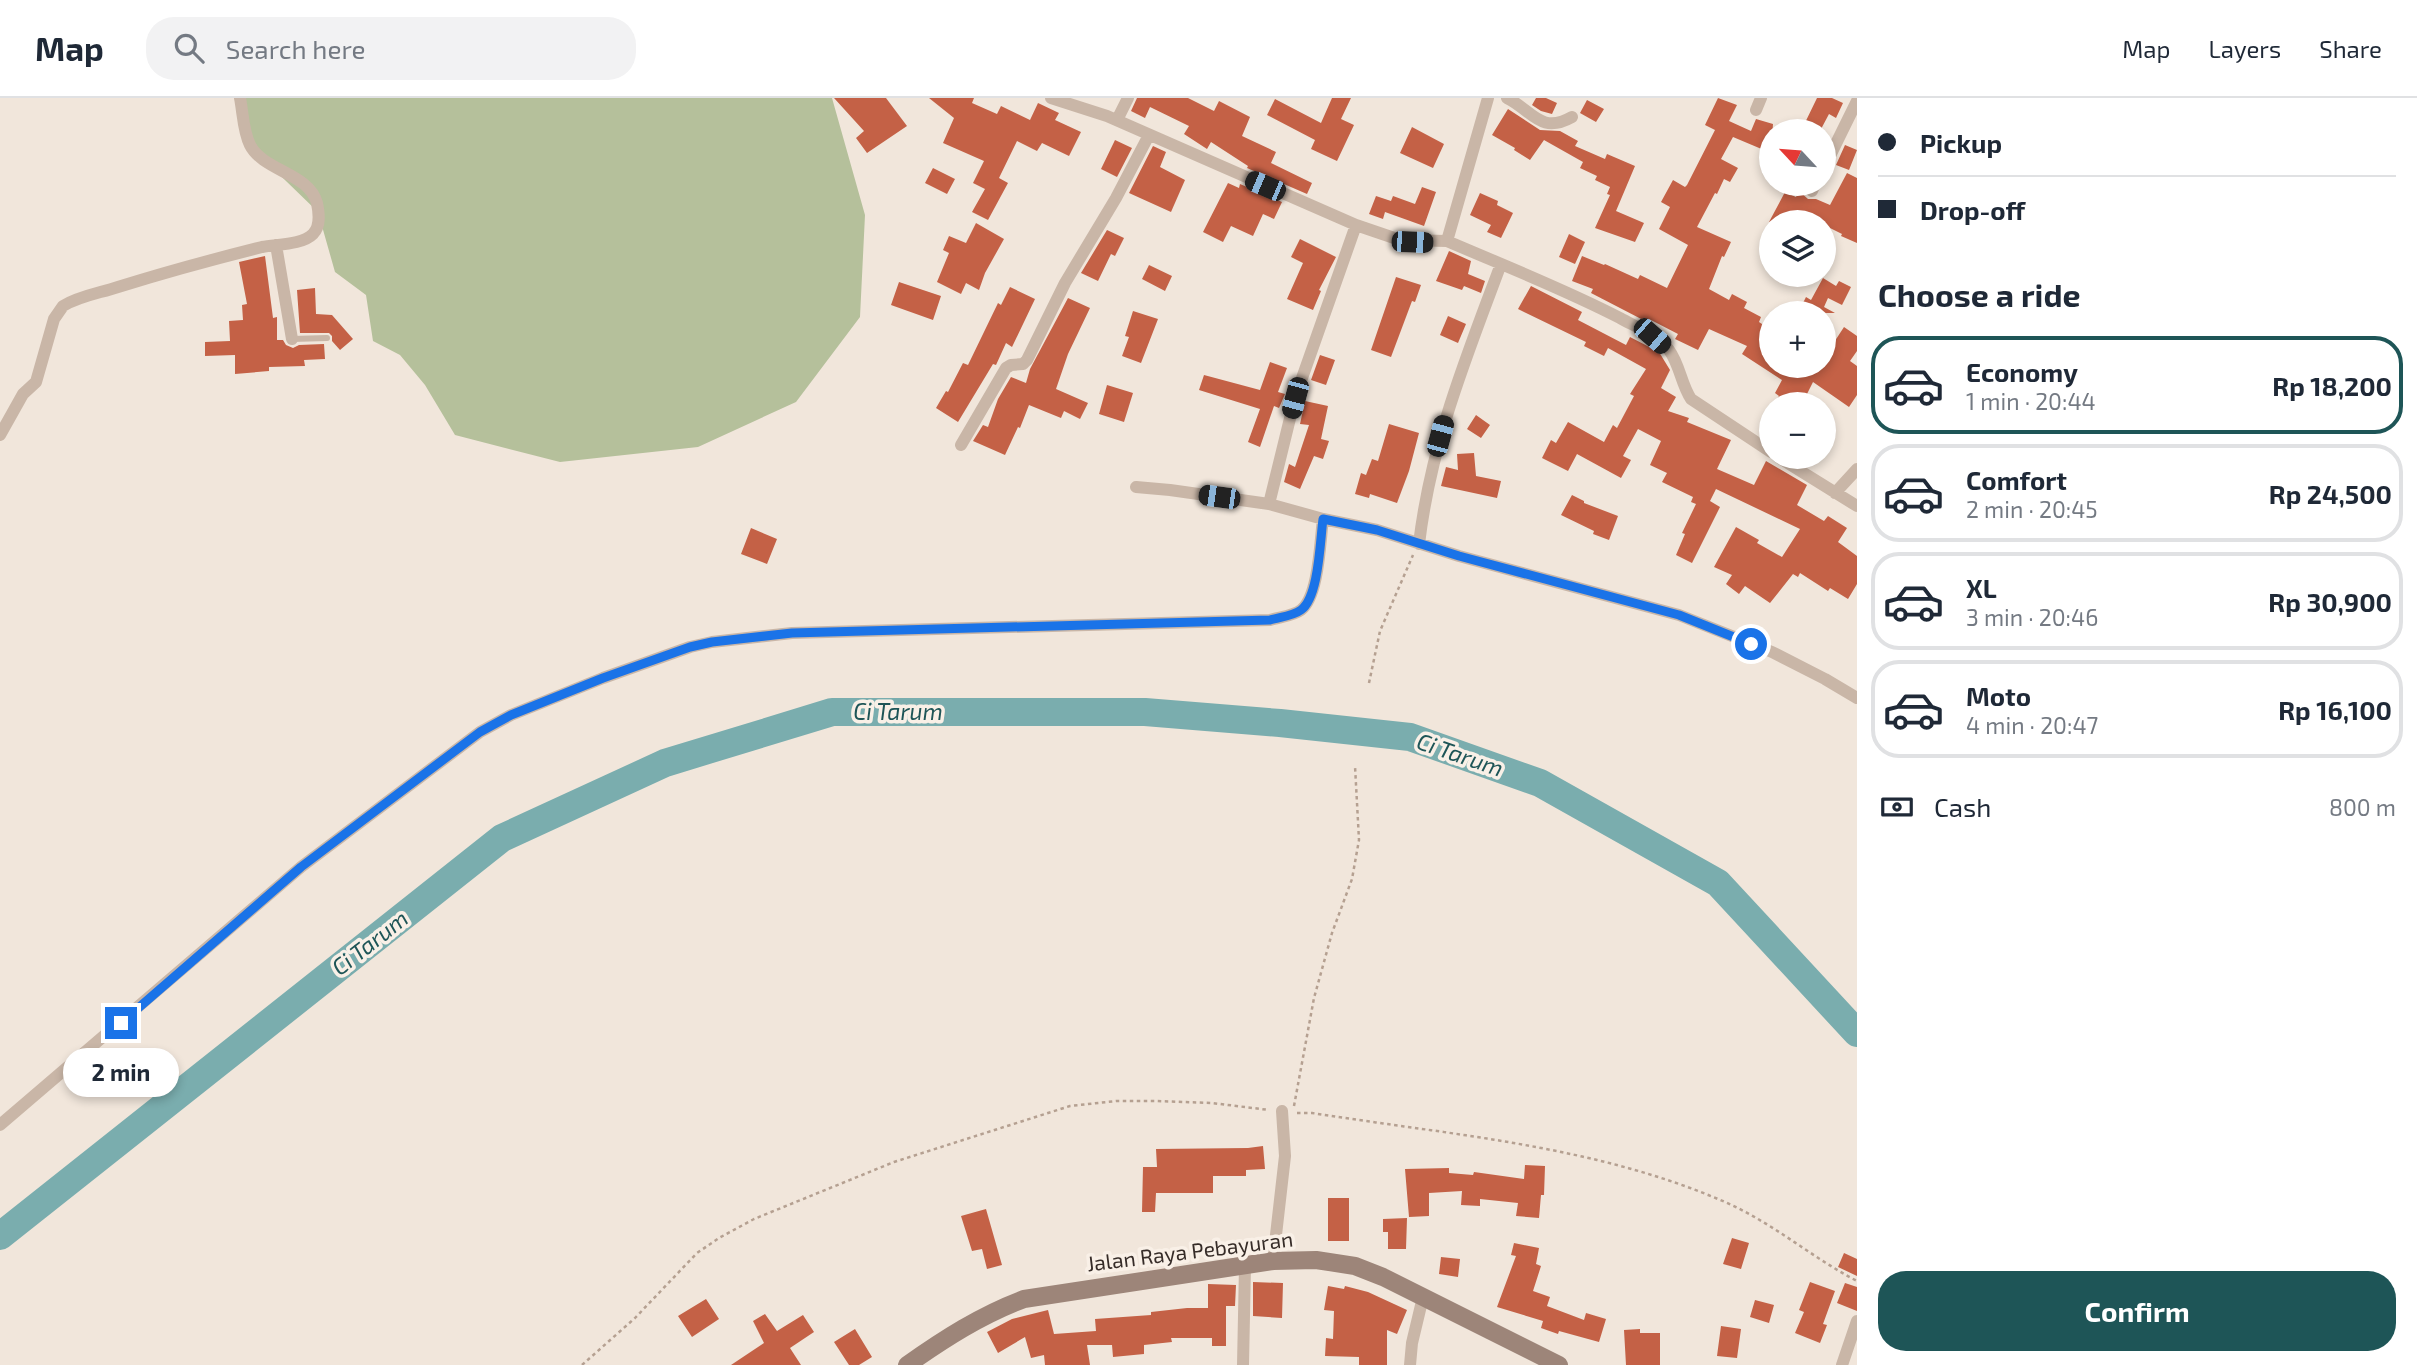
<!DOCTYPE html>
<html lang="en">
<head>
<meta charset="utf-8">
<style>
	body { margin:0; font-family:"Exo 2",sans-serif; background:#f2f2f3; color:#1f2937; height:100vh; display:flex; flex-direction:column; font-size:26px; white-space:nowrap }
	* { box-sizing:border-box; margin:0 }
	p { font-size:23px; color:#747a83 }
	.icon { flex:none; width:38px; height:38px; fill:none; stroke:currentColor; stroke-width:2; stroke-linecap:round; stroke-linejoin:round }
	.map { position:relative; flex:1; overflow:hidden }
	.panel { display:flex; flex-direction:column; background:#fff; width:560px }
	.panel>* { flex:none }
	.banner { display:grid; align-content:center; height:154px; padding:0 21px; background:#fff }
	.needle { width:46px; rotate:296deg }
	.tools { position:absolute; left:1759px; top:21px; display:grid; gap:14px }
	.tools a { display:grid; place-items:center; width:77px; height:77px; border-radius:50%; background:#fff; box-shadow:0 4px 10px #0003; font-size:35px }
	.end { position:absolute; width:32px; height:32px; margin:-16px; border:9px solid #1a73e8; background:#fff; box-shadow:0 0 0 4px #fff }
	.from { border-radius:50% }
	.bubble { position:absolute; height:49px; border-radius:24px; background:#fff; box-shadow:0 4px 10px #0003; font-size:23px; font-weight:700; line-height:49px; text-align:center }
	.car { position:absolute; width:21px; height:42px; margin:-21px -10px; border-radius:9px; box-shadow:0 0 5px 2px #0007; background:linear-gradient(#222 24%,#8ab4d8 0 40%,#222 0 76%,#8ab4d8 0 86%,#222 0) }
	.banner b { display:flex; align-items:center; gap:24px; height:66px; font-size:26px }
	.banner b+b { border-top:2px solid #e0e1e3 }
	.banner i { width:18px; height:18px; background:#1f2937 }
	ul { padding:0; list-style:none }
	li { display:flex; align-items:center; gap:21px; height:98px; margin:0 14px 10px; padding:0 7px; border:4px solid #e0e1e3; border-radius:28px }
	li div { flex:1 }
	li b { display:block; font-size:26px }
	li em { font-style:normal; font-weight:700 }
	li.on { border-color:#1e5557 }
	li>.icon { width:63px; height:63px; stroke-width:1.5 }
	h2 { padding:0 21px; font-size:32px; line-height:84px }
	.pay { display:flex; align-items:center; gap:18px; height:77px; padding:0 21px; font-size:26px }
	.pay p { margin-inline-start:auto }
	.cta { display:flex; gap:14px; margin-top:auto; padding:14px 21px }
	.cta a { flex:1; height:80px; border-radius:28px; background:#1e5557; color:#fff; font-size:28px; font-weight:700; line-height:80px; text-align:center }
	header { display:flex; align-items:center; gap:42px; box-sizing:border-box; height:98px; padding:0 35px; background:#fff; border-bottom:2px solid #e0e1e3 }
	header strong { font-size:33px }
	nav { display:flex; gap:38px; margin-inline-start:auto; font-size:24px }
	.search { width:490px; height:63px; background:#f2f2f3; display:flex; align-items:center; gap:18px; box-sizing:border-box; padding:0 24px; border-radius:28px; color:#747a83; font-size:26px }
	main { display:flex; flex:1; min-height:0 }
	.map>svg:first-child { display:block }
	.green { fill:#b5c09b }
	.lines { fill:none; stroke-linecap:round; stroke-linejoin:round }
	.river { stroke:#7aadae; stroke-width:28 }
	.building { fill:#c46146 }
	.path { stroke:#b5a091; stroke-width:2.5; stroke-dasharray:3.5 3.5; stroke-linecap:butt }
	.service { stroke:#c9b6a7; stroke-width:6 }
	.minor { stroke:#c9b6a7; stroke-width:12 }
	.secondary { stroke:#9d8579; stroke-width:18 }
	.route { stroke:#1a73e8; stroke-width:9 }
	.labels { text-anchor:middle; stroke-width:7; stroke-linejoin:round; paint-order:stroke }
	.street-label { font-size:21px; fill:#362c28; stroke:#f9f0e7 }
	.water-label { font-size:23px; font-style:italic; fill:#1e5557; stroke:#f9f0e7 }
</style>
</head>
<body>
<header>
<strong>Map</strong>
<div class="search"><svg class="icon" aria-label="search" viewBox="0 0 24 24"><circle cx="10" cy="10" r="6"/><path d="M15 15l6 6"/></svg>Search here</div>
<nav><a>Map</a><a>Layers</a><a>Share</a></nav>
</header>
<main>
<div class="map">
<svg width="1857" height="1267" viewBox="0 0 1857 1267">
	<rect width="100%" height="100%" fill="#f1e6db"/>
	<path class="green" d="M240 0H832L865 117 860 219 796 304 698 349 560 364 455 337 425 287 400 257 373 243 366 197 335 174 318 114 251 49Z"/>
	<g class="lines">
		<path class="river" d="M0 1138 502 740 665 665 832 614H1145L1280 625 1410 639 1540 685 1718 785 1857 935"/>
	</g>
	<path class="building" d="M834 0H886L907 28 867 55 856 40 864 33Z
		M929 0H974L972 5 997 16 1001 8 1030 22 1038 5 1059 15 1055 22 1081 34 1069 58 1042 45 1037 53 1017 43 999 80 1008 85 988 122 972 114 985 91 973 85 984 63 943 45 954 20Z
		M1137 0H1188L1214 13 1219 3 1250 19 1242 38 1276 54 1271 65 1312 85 1307 96 1247 70 1248 68 1211 44 1207 51 1184 36 1189 28 1150 9 1145 20 1131 13Z
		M1332 0H1351L1341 21 1354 27 1337 63 1311 51 1315 42 1267 17 1275 1 1321 25Z
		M1536 0H1546L1557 5 1552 16 1541 13 1532 7Z
		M1718 0 1737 7 1729 23 1751 33 1756 21 1773 26 1771 55 1733 39 1721 61 1738 70 1730 84 1724 81 1717 96 1715 95 1697 129 1731 144 1724 159 1722 158 1709 191 1729 202 1732 196 1747 204 1744 210 1761 219 1759 224 1771 232V268H1824V248L1829 252 1844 229 1857 238V253L1850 263 1857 268V297L1849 309 1813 284 1802 306H1774L1779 298 1775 295 1782 282 1742 256 1747 248 1709 231 1698 252 1675 241 1678 236 1649 221 1647 224 1591 195 1593 191 1572 183 1582 158 1604 167 1605 166 1638 181 1640 177 1667 190 1688 147 1659 131 1670 109 1661 104 1673 82 1685 89 1687 87 1715 32 1705 27Z
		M1817 0H1832L1843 5 1836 20 1829 16 1820 33H1801Z
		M1587 2 1604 11 1596 24 1580 15Z
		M1508 11 1540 32 1560 33 1578 43 1575 48 1605 61 1607 56 1635 68 1616 113 1644 125 1635 144 1595 130 1610 97 1607 96 1610 89 1595 82 1597 78 1580 70 1583 64 1544 42 1530 62 1514 52 1515 50 1492 37Z
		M1412 29 1444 46 1433 70 1400 55Z
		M1115 42 1132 50 1117 79 1101 71Z
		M1845 47 1857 52 1849 72 1836 67Z
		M1153 48 1166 54 1160 69 1185 82 1171 114 1129 95Z
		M933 70 955 81 947 96 925 85Z
		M1847 75 1857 80V145L1841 138 1842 136 1824 127V124H1817L1799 116 1796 124H1769L1785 94 1796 99 1799 93 1808 101H1816L1830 107Z
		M1228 85 1239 90 1240 86 1282 104 1274 121 1263 116 1253 138 1231 128 1223 144 1203 134Z
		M1422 89 1436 94 1424 128 1385 114 1383 121 1369 116 1376 98 1391 103 1393 98 1415 106Z
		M1480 95 1498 103 1497 107 1513 115 1501 140 1487 134 1491 127 1470 117Z
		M976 125 1004 141 985 175 979 192 966 185 961 196 937 184 949 155 943 152 949 138 966 145Z
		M1107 132 1124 140 1115 158 1111 156 1098 183 1081 175Z
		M1569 136 1585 144 1575 166 1559 159Z
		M1300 141 1336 159 1319 192 1321 193 1313 212 1287 201 1303 165 1291 159Z
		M1449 153 1471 163 1468 176 1485 183 1481 195 1464 188 1462 192 1436 183Z
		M265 158 273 220 277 219V242H283L286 247 293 250 299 247 324 246 325 261 304 262 305 268 269 269V273L235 276V257L205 258V244L230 243 229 223 243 222 242 207 247 206 239 164Z
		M1149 167 1172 178 1165 193 1142 181Z
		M1396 179 1421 187 1415 204 1412 203 1391 259 1371 252Z
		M1823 180 1836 188 1839 183 1851 189 1842 207 1828 200 1824 209 1835 215H1798L1806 199 1811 202Z
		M899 184 941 198 933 222 891 207Z
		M1531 188 1582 214 1578 222 1626 247 1630 239 1659 254 1670 272 1661 290 1676 299 1668 313 1689 320 1687 324 1731 342 1717 371 1754 387 1766 363 1807 387 1797 407 1824 423 1828 418 1847 430 1838 444 1857 458V486L1848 501 1830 490 1828 493 1800 475 1798 479 1793 476 1770 505 1745 488 1739 496 1726 486 1732 477 1714 469 1736 429 1759 442 1757 445 1782 459 1800 431 1716 391 1710 403 1720 409 1692 465 1676 457 1685 436 1682 435 1696 406 1691 404 1693 399 1662 384 1667 375 1650 367 1661 343 1638 331 1623 358 1631 362 1621 380 1577 356 1568 373 1542 360 1551 342 1556 345 1568 324 1604 344 1613 327 1617 330 1634 298 1630 296 1646 271 1608 250 1604 258 1584 248 1586 244 1518 211Z
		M1010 189 1035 201 1012 249 1006 245 996 267 993 266 958 324 936 310 946 293 948 294 963 265 968 267 998 205 1001 207Z
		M315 190 316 216 332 217 353 241 340 252 332 243V238L329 235H300L297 192Z
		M1068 200 1090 210 1068 256 1056 291 1088 305 1080 321 1064 313 1061 320 1029 307 1020 330 1018 329 1005 357 973 343 983 327 988 329 998 301 1011 279 1026 285 1030 271Z
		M1133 213 1158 221 1141 265 1122 258 1129 239 1125 238Z
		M1448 218 1466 226 1458 245 1440 237Z
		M1320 257 1335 262 1326 287 1311 282Z
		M1270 264 1287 270 1278 294 1285 296 1279 310 1274 308 1260 349 1248 344 1260 311 1199 292 1204 277 1260 292Z
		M1107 287 1133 295 1124 324 1099 316Z
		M1305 303 1328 308 1321 341 1329 343 1323 361 1314 358 1300 391 1284 384 1289 366 1295 369 1309 327 1300 326Z
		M1476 317 1490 327 1481 340 1467 331Z
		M1389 326 1419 335 1409 373 1397 405 1370 396 1369 400 1355 396 1361 375 1366 377 1372 361 1378 363Z
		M1474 355 1476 378 1501 383 1497 400 1441 388 1446 369 1458 372 1457 356Z
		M1572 397 1584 403V405L1618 418 1609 442 1593 436 1594 433 1561 417Z
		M751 430 777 441 767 466 741 456Z
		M1263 1048 1265 1071 1246 1072V1078H1213V1095H1156L1155 1114H1142L1143 1069H1157L1156 1051 1248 1050Z
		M1525 1067 1545 1068 1544 1097H1541L1539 1120 1516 1118 1518 1105 1480 1101V1108L1461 1107 1462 1093 1429 1095V1118L1409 1119 1405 1071 1449 1070V1075L1473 1077 1474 1074 1524 1081Z
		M1328 1100H1349V1143H1328Z
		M986 1111 1002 1167 987 1171 982 1151 972 1153 961 1118Z
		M1407 1120 1406 1151H1388V1134H1383V1121Z
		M1732 1140 1749 1145 1741 1171 1723 1166Z
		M1514 1145 1539 1150 1536 1166 1541 1168 1533 1193 1550 1199 1547 1208 1584 1222 1586 1215 1606 1221 1599 1244 1559 1233 1558 1236 1541 1230 1543 1223 1497 1209 1516 1158 1511 1157Z
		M1844 1155 1857 1161V1178L1838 1169Z
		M1441 1159 1460 1161 1458 1179 1439 1176Z
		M1253 1184 1283 1185 1282 1220 1253 1218Z
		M1810 1184 1835 1193 1823 1226 1827 1227 1820 1245 1795 1235 1804 1214 1799 1212Z
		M1845 1185 1857 1189V1213L1837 1205Z
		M1208 1186 1236 1187 1235 1208H1226V1248H1212V1240H1171L1172 1244 1144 1247V1256L1113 1259 1112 1247H1087L1090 1267H1045L1044 1257 1031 1260 1025 1239 998 1255 987 1234 1012 1221 1048 1212 1054 1236 1096 1233 1095 1221 1151 1217V1214L1187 1210H1208Z
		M1328 1188 1344 1191 1345 1188 1368 1194 1407 1212 1397 1236 1387 1232V1267H1359V1259L1325 1258 1326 1240 1333 1241 1334 1213 1324 1212Z
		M706 1201 719 1221 692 1239 678 1218Z
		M1755 1202 1774 1207 1769 1225 1750 1219Z
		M765 1216 777 1233 803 1217 814 1234 790 1250 801 1267H731L764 1245 753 1223Z
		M1721 1228 1741 1231 1737 1260 1717 1258Z
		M855 1231 872 1259 859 1267H849L834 1244Z
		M1640 1231V1235H1660V1267H1626L1624 1232Z"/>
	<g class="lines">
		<path class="path" d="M1369 585 1380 533 1413 457
			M1294 1008 1314 900 1332 835 1352 781 1359 742 1355 668
			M1297 1015H1312C1451 1037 1594 1047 1725 1104 1773 1125 1811 1159 1857 1183
			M582 1267 635 1220 697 1155 719 1140 754 1121 894 1064 1070 1008 1116 1003H1157L1212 1005 1269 1012"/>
		<path class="service" d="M292 241 327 240"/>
		<path class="minor" d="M1051 0 1107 18 1356 127 1400 142 1447 143 1488 0
			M1507 0C1532 12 1540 37 1572 19
			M1756 12 1761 0
			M1117 22 1128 0
			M1824 70 1857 3
			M1812 93 1815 86
			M1447 143C1505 168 1564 191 1620 220 1636 229 1657 237 1669 252 1680 267 1681 286 1691 301L1771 354
			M276 147 292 241
			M0 337 23 296 36 284 54 221 63 208C79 198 100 195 118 189 166 174 214 161 262 149 277 146 302 147 313 136 321 128 319 115 317 105 309 75 263 73 250 47 243 33 243 15 240 0
			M961 347 1006 270 1011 267 1023 266 1027 262 1065 185 1116 100 1149 37
			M1778 359 1857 408
			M1136 389 1170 392 1269 406 1323 421 1377 432 1459 458 1679 517 1772 554 1825 581 1857 600
			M1835 395 1857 371
			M1269 406 1295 300 1356 127
			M1419 446C1431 345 1466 260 1501 166
			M0 1027 301 769 480 634 511 617 603 580 690 549 712 544 792 535 1270 522C1280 519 1293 518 1301 512 1319 498 1320 443 1323 421
			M1273 1163 1285 1058 1282 1013
			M1243 1267 1245 1168
			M1410 1267 1412 1245 1423 1199
			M1842 1267 1857 1223"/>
		<path class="secondary" d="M907 1267C944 1241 981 1217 1024 1201L1273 1163 1316 1162 1355 1168 1383 1179 1559 1267"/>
	</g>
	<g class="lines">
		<path class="route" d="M121 925 301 769 480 634 511 617 603 580 690 549 712 544 792 535 1270 522C1280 519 1293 518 1301 512 1319 499 1320 443 1323 421L1377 432 1459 458 1679 517 1751 546"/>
	</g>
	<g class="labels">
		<g class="street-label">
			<text transform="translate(1190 1154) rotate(-7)" y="7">Jalan Raya Pebayuran</text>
		</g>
		<g class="water-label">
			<text x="898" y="622">Ci Tarum</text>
			<text transform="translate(1460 657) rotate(19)" y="8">Ci Tarum</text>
			<text transform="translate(370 845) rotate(-38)" y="8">Ci Tarum</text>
		</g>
	</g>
</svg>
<div class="tools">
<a><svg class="needle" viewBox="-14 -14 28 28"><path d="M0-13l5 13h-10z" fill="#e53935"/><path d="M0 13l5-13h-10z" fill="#747a83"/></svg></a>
<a><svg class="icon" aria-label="layers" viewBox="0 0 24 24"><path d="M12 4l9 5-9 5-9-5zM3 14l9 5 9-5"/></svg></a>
<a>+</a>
<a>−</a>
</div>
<i class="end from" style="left:1751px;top:546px"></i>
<i class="end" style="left:121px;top:925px"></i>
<div class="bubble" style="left:63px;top:950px;width:116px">2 min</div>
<i class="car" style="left:1265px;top:88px;rotate:293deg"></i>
<i class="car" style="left:1412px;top:144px;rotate:92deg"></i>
<i class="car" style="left:1652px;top:238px;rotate:131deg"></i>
<i class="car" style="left:1295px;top:300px;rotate:195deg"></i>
<i class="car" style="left:1440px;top:338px;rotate:15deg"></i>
<i class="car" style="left:1219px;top:399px;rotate:278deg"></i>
</div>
<section class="panel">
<div class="banner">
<b><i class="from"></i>Pickup</b>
<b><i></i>Drop-off</b>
</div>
<h2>Choose a ride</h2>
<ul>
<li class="on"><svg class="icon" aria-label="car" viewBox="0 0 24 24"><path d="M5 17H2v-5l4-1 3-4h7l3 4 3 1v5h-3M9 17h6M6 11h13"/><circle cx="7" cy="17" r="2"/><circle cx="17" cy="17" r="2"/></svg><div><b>Economy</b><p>1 min · 20:44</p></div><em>Rp 18,200</em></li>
<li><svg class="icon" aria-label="car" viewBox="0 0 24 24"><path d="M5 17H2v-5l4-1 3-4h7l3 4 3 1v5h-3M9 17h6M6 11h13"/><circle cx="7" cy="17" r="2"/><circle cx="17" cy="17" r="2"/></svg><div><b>Comfort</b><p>2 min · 20:45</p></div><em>Rp 24,500</em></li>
<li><svg class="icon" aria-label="car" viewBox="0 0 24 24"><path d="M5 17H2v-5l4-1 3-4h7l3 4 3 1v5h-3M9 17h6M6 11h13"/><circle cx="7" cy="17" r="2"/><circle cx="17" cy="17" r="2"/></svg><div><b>XL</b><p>3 min · 20:46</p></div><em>Rp 30,900</em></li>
<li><svg class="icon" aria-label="car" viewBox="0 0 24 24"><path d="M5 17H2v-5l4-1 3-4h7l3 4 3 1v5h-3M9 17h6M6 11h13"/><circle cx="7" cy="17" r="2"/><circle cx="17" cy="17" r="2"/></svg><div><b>Moto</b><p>4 min · 20:47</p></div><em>Rp 16,100</em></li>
</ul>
<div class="pay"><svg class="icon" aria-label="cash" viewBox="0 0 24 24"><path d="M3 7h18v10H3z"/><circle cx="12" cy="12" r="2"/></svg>Cash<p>800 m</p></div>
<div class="cta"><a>Confirm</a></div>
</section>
</main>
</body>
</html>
